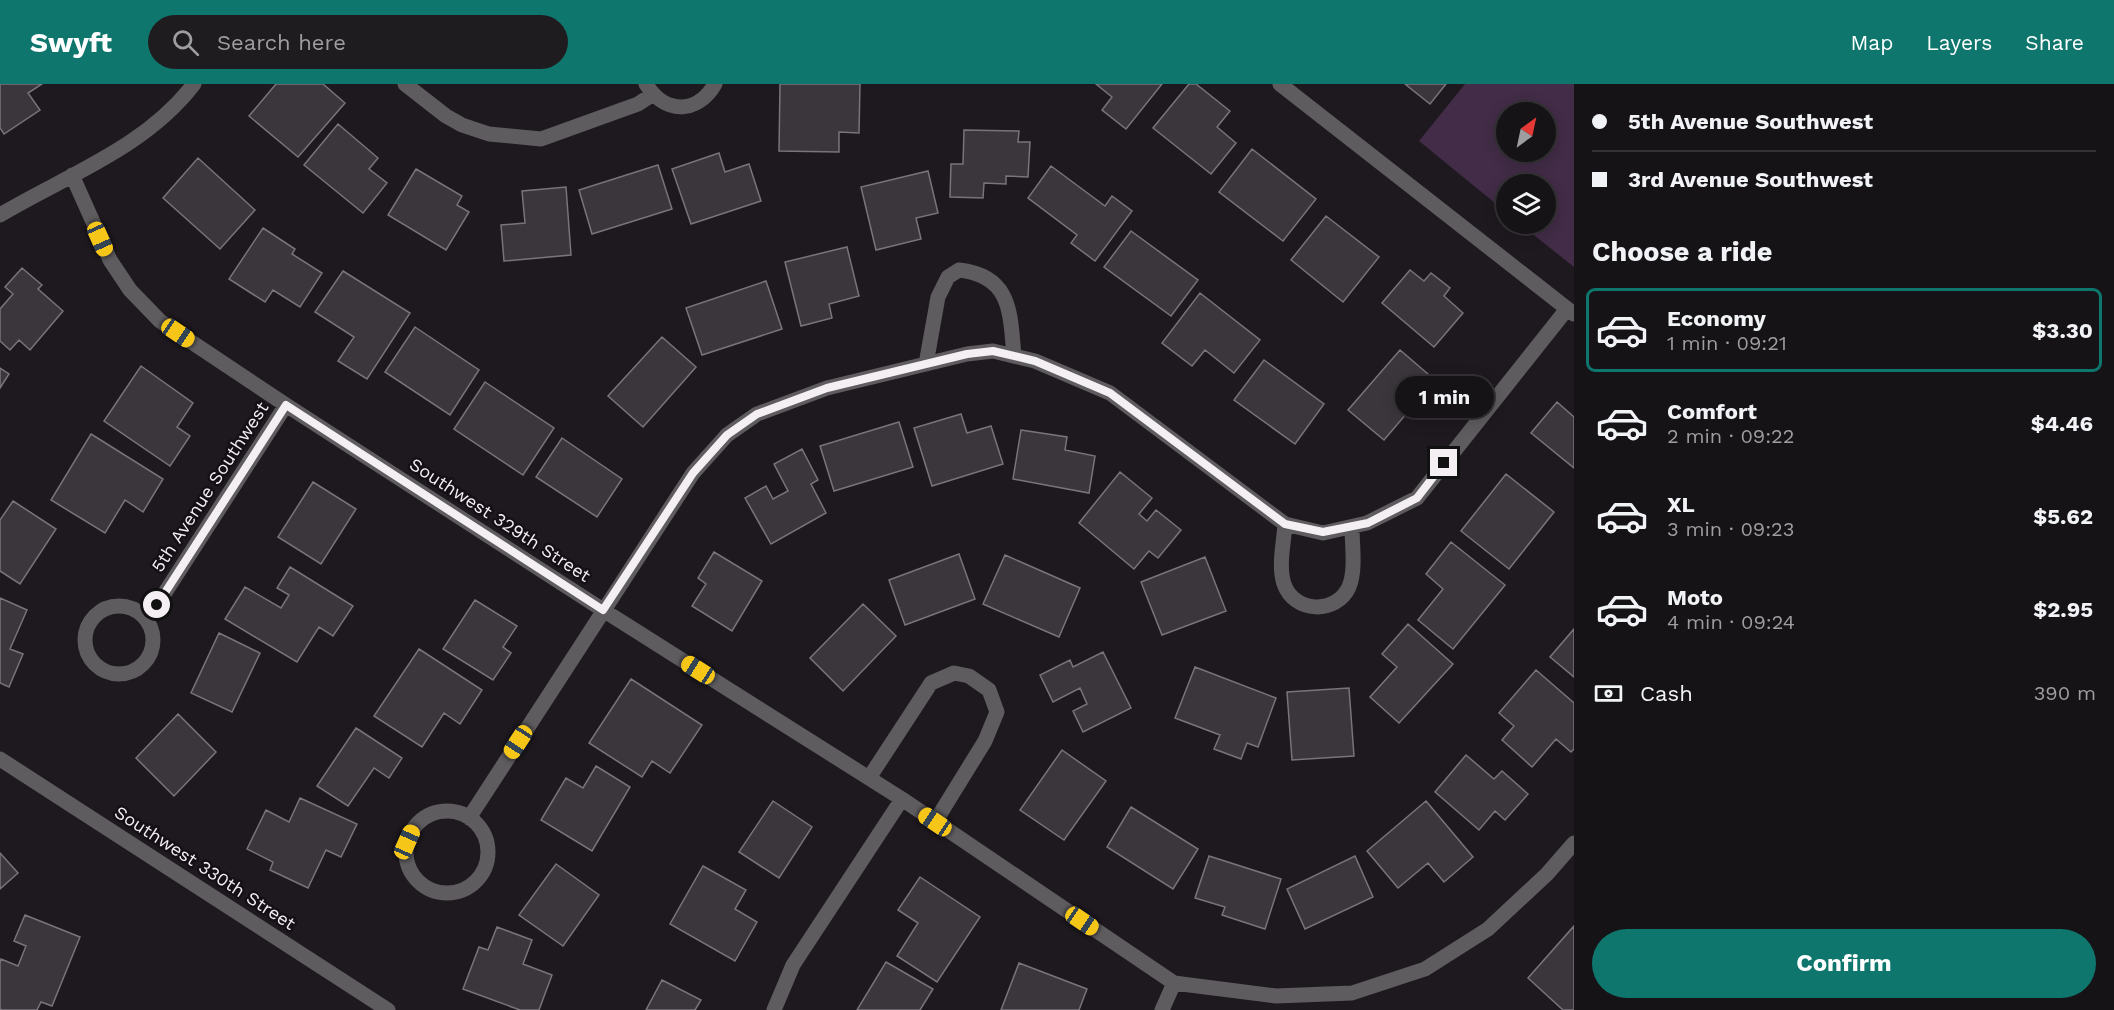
<!DOCTYPE html>
<html lang="en">
<head>
<meta charset="utf-8">
<style>
	body { margin:0; font-family:"Work Sans",sans-serif; background:#1f1c20; color:#f1f3f6; height:100vh; display:flex; flex-direction:column; font-size:22px; white-space:nowrap }
	* { box-sizing:border-box; margin:0 }
	p { font-size:20px; color:#9e9ea1 }
	.icon { flex:none; width:33px; height:33px; fill:none; stroke:currentColor; stroke-width:2; stroke-linecap:round; stroke-linejoin:round }
	.map { position:relative; flex:1; overflow:hidden }
	.side { display:flex; flex-direction:column; background:#161317; width:540px }
	.side>* { flex:none }
	.guide { display:grid; align-content:center; height:132px; padding:0 18px; background:#161317 }
	.needle { width:39px; rotate:33deg }
	.buttons { position:absolute; left:1496px; top:18px; display:grid; gap:12px }
	.buttons a { display:grid; place-items:center; width:60px; height:60px; border-radius:50%; background:#161317; box-shadow:0 3px 15px #0003,0 0 0 2px #353236; font-size:30px }
	.end { position:absolute; width:27px; height:27px; margin:-14px; border:8px solid #f3eff3; background:#111; box-shadow:0 0 0 3px #111 }
	.from { border-radius:50% }
	.bubble { position:absolute; height:42px; border-radius:21px; background:#161317; box-shadow:0 3px 15px #0003,0 0 0 2px #353236; font-size:20px; font-weight:700; line-height:42px; text-align:center }
	.car { position:absolute; width:18px; height:36px; margin:-18px -9px; border-radius:8px; box-shadow:0 0 4px 2px #0007; background:linear-gradient(#f5c518 24%,#345 0 40%,#f5c518 0 76%,#345 0 86%,#f5c518 0) }
	.guide b { display:flex; align-items:center; gap:21px; height:57px; font-size:22px }
	.guide b+b { border-top:2px solid #353236 }
	.guide i { width:15px; height:15px; background:#f1f3f6 }
	ul { padding:0; list-style:none }
	li { display:flex; align-items:center; gap:18px; height:84px; margin:0 12px 9px; padding:0 6px; border:3px solid transparent; border-radius:9px }
	li div { flex:1 }
	li b { display:block; font-size:22px }
	li em { font-style:normal; font-weight:700 }
	li.selected { border-color:#0f766e }
	li>.icon { width:54px; height:54px; stroke-width:1.5 }
	h2 { padding:0 18px; font-size:27px; line-height:72px }
	.pay { display:flex; align-items:center; gap:15px; height:66px; padding:0 18px; font-size:22px }
	.pay p { margin-inline-start:auto }
	.action { display:flex; gap:12px; margin-top:auto; padding:12px 18px }
	.action a { flex:1; height:69px; border-radius:36px; background:#0f766e; color:#fff; font-size:24px; font-weight:700; line-height:69px; text-align:center }
	header { display:flex; align-items:center; gap:36px; box-sizing:border-box; height:84px; padding:0 30px; background:#0f766e; color:#fff }
	header strong { font-size:28px }
	nav { display:flex; gap:33px; margin-inline-start:auto; font-size:21px }
	.search { width:420px; height:54px; background:#1f1c20; display:flex; align-items:center; gap:15px; box-sizing:border-box; padding:0 21px; border-radius:33px; color:#9e9ea1; font-size:22px }
	main { display:flex; flex:1; min-height:0 }
	.map>svg:first-child { display:block }
	.green { fill:#422c47; fill-rule:evenodd }
	.building { fill:#3b363c; stroke:#79747b; stroke-width:1.5 }
	.lines { fill:none; stroke-linecap:round; stroke-linejoin:round }
	.minor { stroke:#5e5c5f; stroke-width:15 }
	.route { stroke:#f3eff3; stroke-width:8 }
	.labels { text-anchor:middle; stroke-width:5; stroke-linejoin:round; paint-order:stroke }
	.street-label { font-size:18px; fill:#f3eff3; stroke:#151016 }
</style>
</head>
<body>
<header>
<strong>Swyft</strong>
<div class="search"><svg class="icon" aria-label="search" viewBox="0 0 24 24"><circle cx="10" cy="10" r="6"/><path d="M15 15l6 6"/></svg>Search here</div>
<nav><a>Map</a><a>Layers</a><a>Share</a></nav>
</header>
<main>
<div class="map">
<svg width="1574" height="926" viewBox="0 0 1574 926">
	<rect width="100%" height="100%" fill="#1e191f"/>
	<path class="green" d="M1465 0H1574V183L1520 140H1545V100H1506V128L1419 57ZM1506 28H1545V68H1506Z"/>
	<path class="building" d="M0 0H42L28 9 40 26 4 50 0 44Z
		M276 0H323L345 19 298 73 249 32Z
		M780 0H860L859 49 839 48V68L779 67Z
		M1096 0H1162L1126 45 1102 26 1112 13Z
		M1189 0H1196L1230 27 1217 43 1236 59 1211 90 1153 44Z
		M1405 0H1446L1430 20Z
		M338 40 378 74 369 85 387 99 363 129 304 81Z
		M964 46 1019 47 1018 58H1030L1028 93 1006 92V100L984 99 983 114 950 113 951 80H963Z
		M1252 65 1316 115 1283 157 1219 108Z
		M719 69 725 88 749 80 761 117 691 140 672 85Z
		M198 74 255 126 220 165 163 114Z
		M658 81 672 125 592 150 579 106Z
		M1051 82 1105 122 1112 112 1132 127 1095 177 1071 159 1077 151 1028 114Z
		M416 85 462 112 457 121 469 128 446 166 388 131Z
		M928 87 938 129 916 134 921 155 876 166 861 103Z
		M566 103 571 171 504 177 501 141 525 139 522 107Z
		M1326 132 1379 173 1343 218 1291 176Z
		M263 144 295 165 292 170 322 189 300 223 273 206 265 218 229 195Z
		M1131 147 1198 196 1171 232 1104 183Z
		M847 163 859 212 829 220 832 234 801 242 785 178Z
		M22 184 42 201 38 205 63 227 30 266 19 256 10 266 0 257V225L13 210 5 203Z
		M1410 186 1424 197 1431 189 1450 204 1444 212 1463 229 1434 263 1382 219Z
		M343 187 410 229 367 295 338 277 354 253 315 228Z
		M766 197 782 245 702 271 686 224Z
		M1200 209 1260 256 1234 289 1205 266 1192 282 1162 259Z
		M415 243 479 286 450 331 385 288Z
		M662 253 696 283 643 343 608 312Z
		M1400 266 1435 296 1384 356 1348 326Z
		M1264 276 1324 320 1295 360 1234 316Z
		M141 282 193 319 177 343 190 352 170 382 104 337Z
		M0 284 9 290 0 304Z
		M485 298 554 344 523 391 454 345Z
		M1557 318 1574 333V384L1531 349Z
		M961 330 967 349 991 342 1003 380 932 402 914 344Z
		M899 338 913 383 834 407 820 362Z
		M1021 346 1067 353 1065 366 1095 372 1089 409 1013 395Z
		M91 350 163 395 143 428 125 416 105 449 51 416Z
		M562 354 622 395 597 433 536 393Z
		M802 365 818 396 811 400 826 429 771 460 745 414 766 402 773 415 788 407 774 380Z
		M1120 388 1152 414 1139 430 1147 437 1156 426 1181 446 1158 474 1149 467 1134 485 1079 439Z
		M1506 390 1554 428 1509 485 1461 447Z
		M313 398 356 425 321 480 278 453Z
		M13 417 56 445 20 500 0 487V436Z
		M1451 458 1505 501 1453 565 1418 536 1443 505 1426 490Z
		M714 468 762 497 732 547 692 522 706 500 698 494Z
		M959 470 975 515 905 541 889 496Z
		M1005 471 1080 504 1059 553 983 520Z
		M1205 473 1226 527 1162 551 1141 498Z
		M290 483 353 522 333 552 319 543 297 578 225 535 245 503 281 524 289 511 277 504Z
		M0 514 27 526 10 565 23 570 9 603 0 599Z
		M475 516 517 542 503 563 511 569 493 596 443 565Z
		M863 520 896 552 843 607 810 574Z
		M1408 540 1453 580 1399 639 1370 613 1397 583 1382 570Z
		M1574 545V593L1550 573Z
		M219 549 260 569 232 628 191 609Z
		M419 565 482 606 460 640 444 629 422 663 374 632Z
		M1103 568 1131 624 1083 648 1073 627 1087 620 1080 604 1053 618 1040 591 1070 576 1073 583Z
		M1195 583 1276 614 1258 663 1247 659 1241 675 1214 665 1220 651 1175 634Z
		M1536 586 1574 619V665L1571 668 1556 655 1532 683 1502 656 1514 642 1499 629Z
		M631 595 702 641 670 689 652 677 642 693 589 659Z
		M1349 604 1354 672 1292 676 1287 608Z
		M178 630 216 668 174 712 136 674Z
		M356 644 402 674 389 694 374 684 348 722 317 702Z
		M1062 666 1106 697 1064 756 1020 726Z
		M1466 671 1494 695 1502 687 1528 710 1505 736 1495 727 1479 746 1435 708Z
		M596 682 630 703 592 767 541 736 566 694 583 704Z
		M300 714 357 740 341 773 326 766 308 804 270 786 273 778 247 765 266 726 289 738Z
		M773 717 812 743 779 794 739 768Z
		M1426 717 1473 773 1444 798 1428 779 1398 804 1367 767Z
		M1131 723 1198 765 1173 805 1107 763Z
		M0 769 18 789 0 805Z
		M1209 772 1281 795 1265 845 1222 831 1225 823 1195 814Z
		M1355 772 1373 813 1305 845 1287 805Z
		M556 780 599 811 563 862 519 831Z
		M703 782 746 806 735 825 757 838 735 877 670 840Z
		M920 793 980 833 937 898 897 872 918 839 898 826Z
		M25 831 80 853 52 922 41 918 37 926H2L0 925V879L1 875 18 882 26 862 14 857Z
		M1574 842V926H1563L1528 894Z
		M497 843 532 856 523 880 552 891 539 926H520L463 905 479 863 488 866Z
		M886 878 933 905 920 926H857Z
		M1019 879 1087 905 1079 926H1001Z
		M662 896 701 916 695 926H646Z"/>
	<g class="lines">
		<path class="minor" d="M405 0 446 32 462 41 489 50 541 55 638 20 653 10
			M646 0C664 30 697 31 715 0
			M1280 0 1574 230
			M72 91 110 176 130 206 160 237 286 321 603 526 902 715 1174 899 1276 912 1352 909 1425 885 1488 845 1547 790 1574 759
			M0 131C67 91 145 64 194 0
			M926 280 938 213 948 193 959 186C1012 192 1010 229 1014 272
			M1285 440C1284 458 1278 482 1284 500 1294 529 1336 531 1349 503 1356 486 1352 461 1352 443
			M85 556a34 34 0 1 1 68 0a34 34 0 1 1-68 0Z
			M145 532 157 521 286 321
			M0 675 388 926
			M869 694 931 599 954 589 969 592 989 606 997 628 985 657 935 738
			M406 768a41 41 0 1 1 82 0a41 41 0 1 1-82 0Z
			M469 734 693 389 727 351 757 330 827 304 967 270 993 267 1035 277 1110 309 1285 440 1323 449 1367 439 1417 414 1567 225
			M774 926 793 881 902 715
			M1162 926 1174 899"/>
	</g>
	<g class="lines">
		<path class="route" d="M157 521 286 321 603 526 693 389 727 351 757 330 827 304 967 270 993 267 1035 277 1110 309 1285 440 1323 448 1368 439 1417 414 1444 379"/>
	</g>
	<g class="labels">
		<g class="street-label">
			<text transform="translate(210 403) rotate(-57)" y="6">5th Avenue Southwest</text>
			<text transform="translate(500 436) rotate(33)" y="6">Southwest 329th Street</text>
			<text transform="translate(205 784) rotate(33)" y="6">Southwest 330th Street</text>
		</g>
	</g>
</svg>
<div class="buttons">
<a><svg class="needle" viewBox="-14 -14 28 28"><path d="M0-13l5 13h-10z" fill="#e53935"/><path d="M0 13l5-13h-10z" fill="#9e9ea1"/></svg></a>
<a><svg class="icon" aria-label="layers" viewBox="0 0 24 24"><path d="M12 4l9 5-9 5-9-5zM3 14l9 5 9-5"/></svg></a>
</div>
<i class="end from" style="left:157px;top:521px"></i>
<i class="end" style="left:1444px;top:379px"></i>
<div class="bubble" style="left:1395px;top:292px;width:99px">1 min</div>
<i class="car" style="left:100px;top:155px;rotate:156deg"></i>
<i class="car" style="left:178px;top:249px;rotate:124deg"></i>
<i class="car" style="left:698px;top:586px;rotate:302deg"></i>
<i class="car" style="left:518px;top:658px;rotate:213deg"></i>
<i class="car" style="left:935px;top:738px;rotate:304deg"></i>
<i class="car" style="left:407px;top:758px;rotate:24deg"></i>
<i class="car" style="left:1082px;top:837px;rotate:124deg"></i>
</div>
<section class="side">
<div class="guide">
<b><i class="from"></i>5th Avenue Southwest</b>
<b><i></i>3rd Avenue Southwest</b>
</div>
<h2>Choose a ride</h2>
<ul>
<li class="selected"><svg class="icon" aria-label="car" viewBox="0 0 24 24"><path d="M5 17H2v-5l4-1 3-4h7l3 4 3 1v5h-3M9 17h6M6 11h13"/><circle cx="7" cy="17" r="2"/><circle cx="17" cy="17" r="2"/></svg><div><b>Economy</b><p>1 min · 09:21</p></div><em>$3.30</em></li>
<li><svg class="icon" aria-label="car" viewBox="0 0 24 24"><path d="M5 17H2v-5l4-1 3-4h7l3 4 3 1v5h-3M9 17h6M6 11h13"/><circle cx="7" cy="17" r="2"/><circle cx="17" cy="17" r="2"/></svg><div><b>Comfort</b><p>2 min · 09:22</p></div><em>$4.46</em></li>
<li><svg class="icon" aria-label="car" viewBox="0 0 24 24"><path d="M5 17H2v-5l4-1 3-4h7l3 4 3 1v5h-3M9 17h6M6 11h13"/><circle cx="7" cy="17" r="2"/><circle cx="17" cy="17" r="2"/></svg><div><b>XL</b><p>3 min · 09:23</p></div><em>$5.62</em></li>
<li><svg class="icon" aria-label="car" viewBox="0 0 24 24"><path d="M5 17H2v-5l4-1 3-4h7l3 4 3 1v5h-3M9 17h6M6 11h13"/><circle cx="7" cy="17" r="2"/><circle cx="17" cy="17" r="2"/></svg><div><b>Moto</b><p>4 min · 09:24</p></div><em>$2.95</em></li>
</ul>
<div class="pay"><svg class="icon" aria-label="cash" viewBox="0 0 24 24"><path d="M3 7h18v10H3z"/><circle cx="12" cy="12" r="2"/></svg>Cash<p>390 m</p></div>
<div class="action"><a>Confirm</a></div>
</section>
</main>
</body>
</html>
